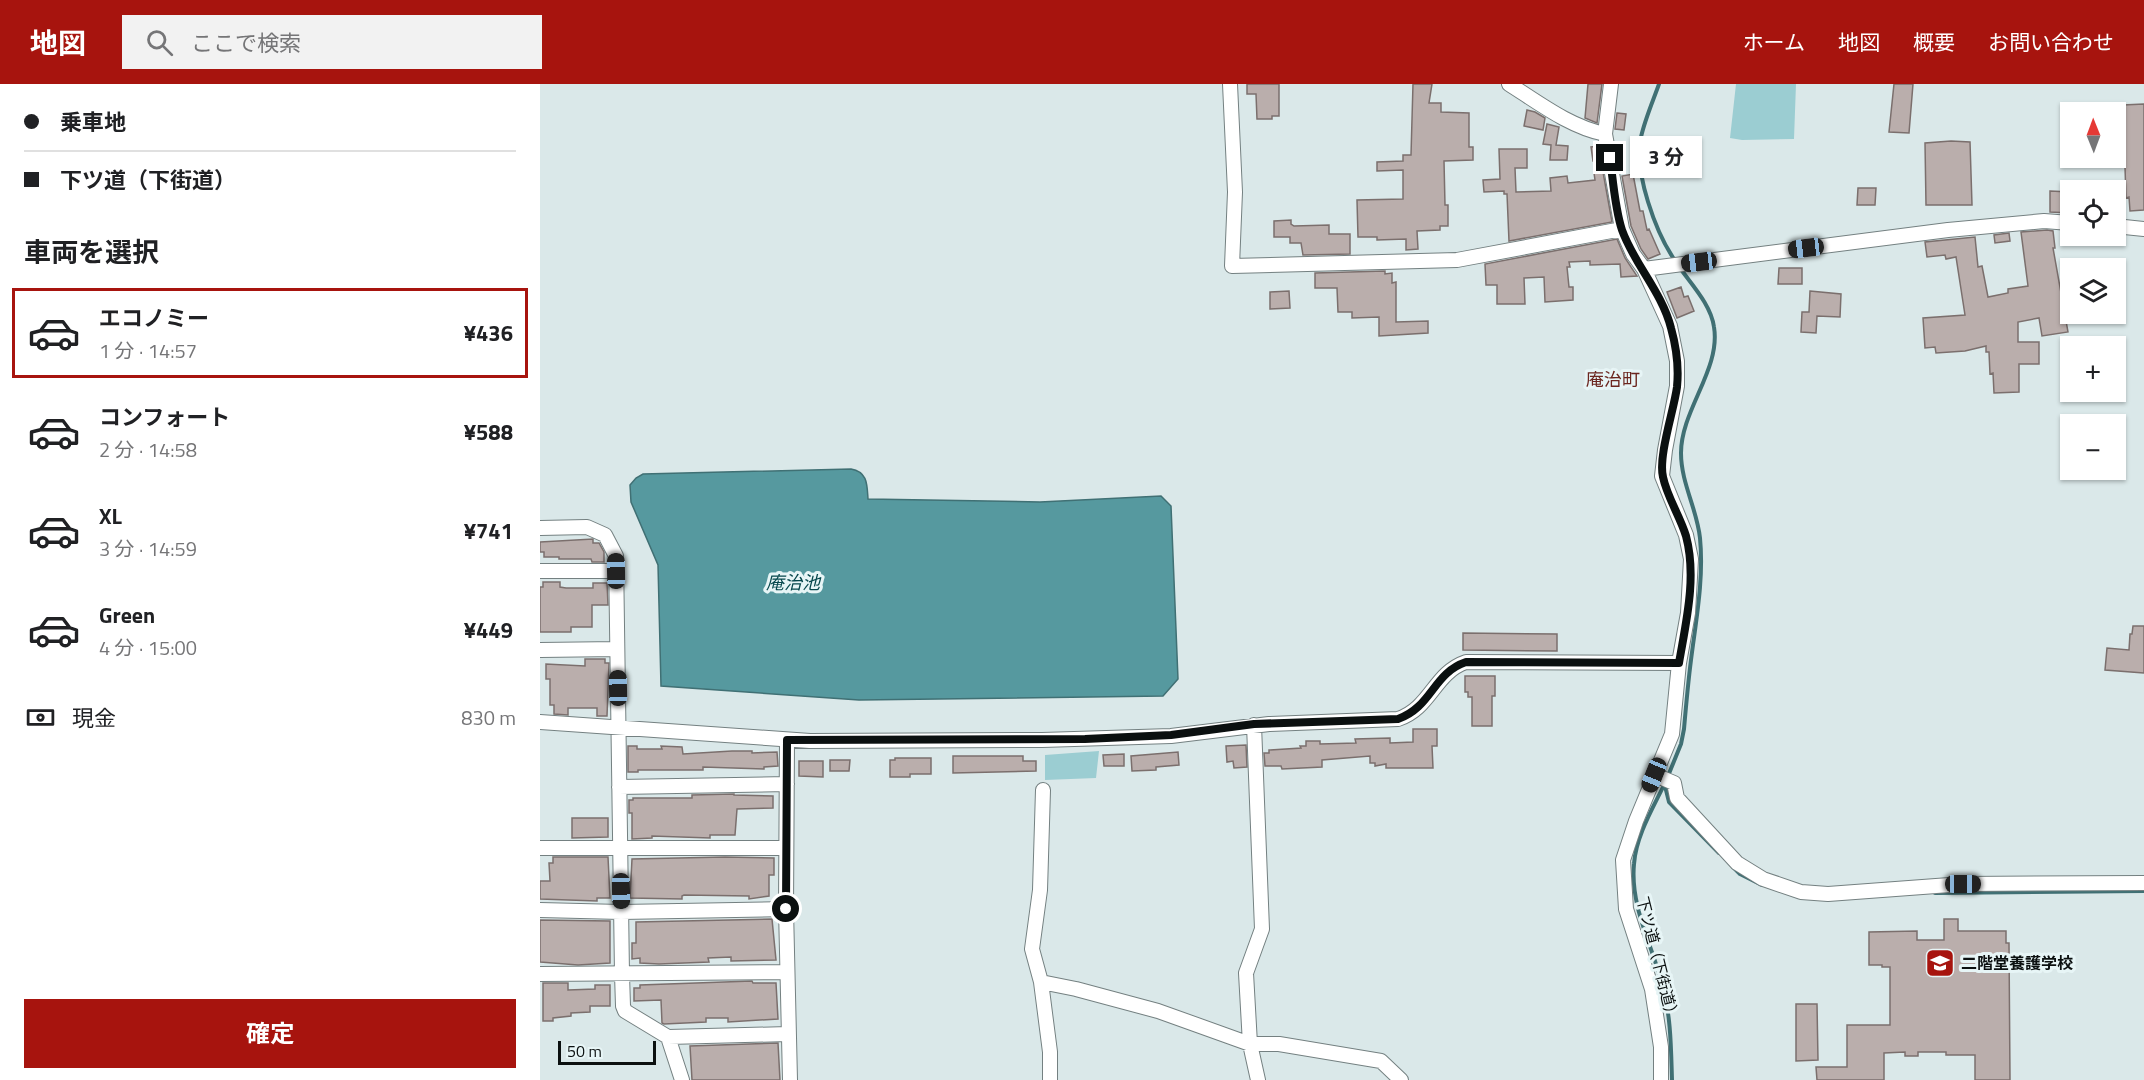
<!DOCTYPE html>
<html lang="ja">
<head>
<meta charset="utf-8">
<style>
	body { margin:0; font-family:"Titillium Web","Noto Sans JP",sans-serif; background:#f2f2f2; color:#202124; height:100vh; display:flex; flex-direction:column; font-size:22px; white-space:nowrap }
	* { box-sizing:border-box; margin:0 }
	p { font-size:20px; color:#757577 }
	.icon { flex:none; width:33px; height:33px; fill:none; stroke:currentColor; stroke-width:2; stroke-linecap:round; stroke-linejoin:round }
	.map { position:relative; flex:1; overflow:hidden }
	.sheet { display:flex; flex-direction:column; background:#fff; width:540px }
	.sheet>* { flex:none }
	.hud { display:grid; align-content:center; height:132px; padding:0 24px; background:#fff }
	.needle { width:39px; rotate:359deg }
	.tools { position:absolute; left:1520px; top:18px; display:grid; gap:12px }
	.tools a { display:grid; place-items:center; width:66px; height:66px; border-radius:0px; background:#fff; box-shadow:0 2px 4px #0004; font-size:30px }
	.scale { position:absolute; left:18px; bottom:15px; width:98px; box-sizing:border-box; padding-left:6px; border:3px solid #0b1010; border-top:0; font-size:16px; line-height:21px; white-space:nowrap; color:#0b1010; -webkit-text-stroke:4px #e7f5f6; paint-order:stroke }
	.end { position:absolute; width:27px; height:27px; margin:-14px; border:8px solid #0b1010; background:#fff; box-shadow:0 0 0 3px #fff }
	.from { border-radius:50% }
	.bubble { position:absolute; height:42px; border-radius:0px; background:#fff; box-shadow:0 2px 4px #0004; font-size:20px; font-weight:700; line-height:42px; text-align:center }
	.car { position:absolute; width:18px; height:36px; margin:-18px -9px; border-radius:8px; box-shadow:0 0 4px 2px #0007; background:linear-gradient(#222 24%,#8ab4d8 0 40%,#222 0 76%,#8ab4d8 0 86%,#222 0) }
	.hud b { display:flex; align-items:center; gap:21px; height:57px; font-size:22px }
	.hud b+b { border-top:2px solid #e0e0e0 }
	.hud i { width:15px; height:15px; background:#202124 }
	ul { padding:0; list-style:none }
	li { display:flex; align-items:center; gap:18px; height:90px; margin:0 12px 9px; padding:0 12px; border:3px solid transparent; border-radius:0px }
	li div { flex:1 }
	li b { display:block; font-size:22px }
	li em { font-style:normal; font-weight:700 }
	li.current { border-color:#a7140e }
	li>.icon { width:54px; height:54px; stroke-width:1.5 }
	h2 { padding:0 24px; font-size:27px; line-height:72px }
	.pay { display:flex; align-items:center; gap:15px; height:66px; padding:0 24px; font-size:22px }
	.pay p { margin-inline-start:auto }
	.cta { display:flex; gap:12px; margin-top:auto; padding:12px 24px }
	.cta a { flex:1; height:69px; border-radius:0px; background:#a7140e; color:#fff; font-size:24px; font-weight:700; line-height:69px; text-align:center }
	header { display:flex; align-items:center; gap:36px; box-sizing:border-box; height:84px; padding:0 30px; background:#a7140e; color:#fff }
	header strong { font-size:28px }
	nav { display:flex; gap:33px; margin-inline-start:auto; font-size:21px }
	.search { width:420px; height:54px; background:#f2f2f2; display:flex; align-items:center; gap:15px; box-sizing:border-box; padding:0 21px; border-radius:0px; color:#757577; font-size:22px }
	main { display:flex; flex:1; min-height:0 }
	.map>svg:first-child { display:block }
	.green { fill:#9bcdd2 }
	.water { fill:#56999f; stroke:#407074; stroke-width:1.5 }
	.lines { fill:none; stroke-linecap:round; stroke-linejoin:round }
	.stream { stroke:#407074; stroke-width:4 }
	.building { fill:#baaeac; stroke:#7b6f6d; stroke-width:1.5 }
	.minor-casing { stroke:#748081; stroke-width:16 }
	.minor { stroke:#fff; stroke-width:14 }
	.route { stroke:#0b1010; stroke-width:8 }
	.labels { text-anchor:middle; stroke-width:6; stroke-linejoin:round; paint-order:stroke }
	.street-label { font-size:16px; fill:#0b1010; stroke:#e7f5f6 }
	.poi-label { font-size:16px; font-weight:bold; fill:#0b1010; stroke:#e7f5f6; text-anchor:start }
	.neighbourhood-label { font-size:18px; fill:#6b261f; stroke:#e7f5f6 }
	.water-label { font-size:18px; font-style:italic; fill:#06474c; stroke:#e7f5f6 }
</style>
</head>
<body>
<header>
<strong>地図</strong>
<div class="search"><svg class="icon" aria-label="search" viewBox="0 0 24 24"><circle cx="10" cy="10" r="6"/><path d="M15 15l6 6"/></svg>ここで検索</div>
<nav><a>ホーム</a><a>地図</a><a>概要</a><a>お問い合わせ</a></nav>
</header>
<main>
<section class="sheet">
<div class="hud">
<b><i class="from"></i>乗車地</b>
<b><i></i>下ツ道（下街道）</b>
</div>
<h2>車両を選択</h2>
<ul>
<li class="current"><svg class="icon" aria-label="car" viewBox="0 0 24 24"><path d="M5 17H2v-5l4-1 3-4h7l3 4 3 1v5h-3M9 17h6M6 11h13"/><circle cx="7" cy="17" r="2"/><circle cx="17" cy="17" r="2"/></svg><div><b>エコノミー</b><p>1 分 · 14:57</p></div><em>¥436</em></li>
<li><svg class="icon" aria-label="car" viewBox="0 0 24 24"><path d="M5 17H2v-5l4-1 3-4h7l3 4 3 1v5h-3M9 17h6M6 11h13"/><circle cx="7" cy="17" r="2"/><circle cx="17" cy="17" r="2"/></svg><div><b>コンフォート</b><p>2 分 · 14:58</p></div><em>¥588</em></li>
<li><svg class="icon" aria-label="car" viewBox="0 0 24 24"><path d="M5 17H2v-5l4-1 3-4h7l3 4 3 1v5h-3M9 17h6M6 11h13"/><circle cx="7" cy="17" r="2"/><circle cx="17" cy="17" r="2"/></svg><div><b>XL</b><p>3 分 · 14:59</p></div><em>¥741</em></li>
<li><svg class="icon" aria-label="car" viewBox="0 0 24 24"><path d="M5 17H2v-5l4-1 3-4h7l3 4 3 1v5h-3M9 17h6M6 11h13"/><circle cx="7" cy="17" r="2"/><circle cx="17" cy="17" r="2"/></svg><div><b>Green</b><p>4 分 · 15:00</p></div><em>¥449</em></li>
</ul>
<div class="pay"><svg class="icon" aria-label="cash" viewBox="0 0 24 24"><path d="M3 7h18v10H3z"/><circle cx="12" cy="12" r="2"/></svg>現金<p>830 m</p></div>
<div class="cta"><a>確定</a></div>
</section>
<div class="map">
<svg width="1604" height="996" viewBox="0 0 1604 996">
	<rect width="100%" height="100%" fill="#dae8e9"/>
	<path class="green" d="M1196 0H1256L1254 55 1202 56 1190 54Z
		M559 667 556 694 505 696V671Z"/>
	<path class="water" d="M311 385C328 388 327 401 328 415L500 418 621 412 631 422 638 595 623 612 319 616 121 602 118 481 91 418 90 401 96 394 103 390Z"/>
	<g class="lines">
		<path class="stream" d="M1119 0C1113 17 1105 35 1101 53 1093 87 1116 150 1136 178
			M1128 692 1141 660 1144 645C1146 622 1148 599 1151 576 1156 536 1164 495 1160 454 1157 425 1141 399 1141 369 1141 326 1181 285 1174 243 1171 221 1152 201 1140 184
			M1125 699C1113 724 1096 752 1094 780 1090 822 1112 861 1122 900 1131 931 1131 964 1132 996
			M1125 702 1129 718 1179 769
			M1193 783 1200 790 1222 801
			M1395 809 1604 807"/>
	</g>
	<path class="building" d="M707 0H739V32H732V35H717L716 10H707Z
		M873 0H892L889 19H901V28L929 29V63H933V76L904 77 905 121H908V142H900V146L877 147 878 165 866 166V155L837 156V153H818L817 116 863 115V86L837 87V78L863 77V71H871Z
		M1048 0H1062L1057 39 1045 34Z
		M1354 0H1373L1369 49 1349 48Z
		M1604 20V126L1590 127 1589 113 1586 114 1583 21Z
		M987 26 995 28 1005 34 1003 46 984 42Z
		M1077 29 1086 30 1084 46 1075 45Z
		M1007 40 1019 43 1016 61 1028 62 1027 76H1010L1011 61 1003 60Z
		M1411 57 1430 58 1432 121H1386L1385 59Z
		M1058 62 1061 78 1053 77 1051 63Z
		M959 65H987V84H975L976 108 1011 107 1010 94 1027 92 1028 99 1055 96 1054 89 1063 88 1072 138 969 157 967 110H964V107L944 108 943 96 960 95Z
		M1093 90 1100 127H1103L1107 146 1109 145 1120 170 1108 175 1101 165 1091 142 1082 92Z
		M1318 104H1336L1335 121H1317Z
		M1510 107 1530 108V129L1510 128Z
		M751 136V140L754 142 789 141V150H810V170L763 171 761 159H750V153H734V137Z
		M1507 146 1513 147 1515 164H1513L1528 248 1502 252 1499 234 1478 238V258H1499V280H1479V308L1454 309 1453 289 1450 290 1449 268H1446V262L1425 267 1396 269 1395 263 1385 264 1383 234 1425 231 1416 173 1406 175 1405 171 1387 173 1385 158 1435 153 1438 183 1442 182 1448 213 1468 209V205L1488 202 1481 148Z
		M1469 149 1470 157 1455 159 1454 151Z
		M1077 155 1085 174 1097 192 1081 193 1080 180 1050 181V177L1029 178 1030 183H1027L1029 203H1033V216L1005 218 1004 193 984 194 985 220H957V201H946L945 180Z
		M1239 184H1262V200H1238Z
		M845 187V190L852 189V199L856 198V238L888 237V249L839 252V233L812 234V228H798L797 204H775V189Z
		M1141 203 1144 213 1148 212 1154 227 1137 234 1127 208Z
		M749 207 750 224 730 225V208Z
		M1270 207 1301 210 1300 233 1277 232 1276 249 1261 248 1262 228H1269Z
		M53 455V459H59L64 468V478H52L51 475H19V473H4V468H0V458Z
		M3 498H20V503L26 504H53V499H67L68 521H52V543H31V548H0V503H3Z
		M1593 542H1604V589L1565 586 1567 564 1589 566 1590 550H1592Z
		M923 549 1017 550V567L923 566Z
		M45 575H65V579H69L67 632H57V624H28V631L14 630V621H10V595H6V580L45 582Z
		M925 592H955V612H952V642H932V613H928V608H925Z
		M873 645H897V662H892L893 684H846V680L835 682V679H830V672L782 676V683L742 685 741 682H725L724 669H729V666L761 664 760 662H766V657H780V660L816 659 815 655 850 654V659L873 658Z
		M706 661 707 683 694 684 693 677 687 678 686 662Z
		M88 662H97V665H122L121 662 142 663 143 670 192 667H212V669L237 668 238 682 224 683V685L163 683V686H98V688H88Z
		M638 668 639 681 616 683V686L592 687 591 672Z
		M584 670V682H564L563 671Z
		M413 672H483V677H496V687L413 689Z
		M355 674H391V690H370V693H350V676H355Z
		M290 676H310L309 687H290Z
		M259 677H283V693L259 692Z
		M194 710V711L233 712V724L197 725 195 751H170V754L112 752V754L92 755V729H89V716H93V714H152V711Z
		M32 734H68V753L32 754Z
		M13 773H68L70 814H57V817L0 815V797H10L9 779H13Z
		M185 773 234 774V791H229V812L209 815V812L144 811 142 812V815L90 814 92 775Z
		M232 835 236 876 191 877V873L168 874 169 878 119 880 100 879V874L92 875V859H96V838Z
		M1404 835H1418V847H1466V859H1469L1470 996H1435V971H1406V968H1378V972H1365V968L1344 969V996H1277L1276 983H1307V941H1350V883H1342V881H1329V848L1377 847V856H1404Z
		M0 836 70 837V879L38 881 0 878Z
		M212 897 213 899H236L238 935 188 938V934H166V938L124 940 122 939 121 916 94 917V904H100V901Z
		M3 899H28V906L55 905V901H70V922H50V928L31 929V932L13 934V937H3Z
		M1256 920H1277L1278 976 1256 977Z
		M238 959 240 996H152L150 962Z"/>
	<g class="lines">
		<g class="minor-casing">
			<path id="minor" d="M690 0 695 108 692 182 917 176 1082 145
				M969 0C999 19 1030 43 1065 50
				M1071 0 1065 50 1082 145 1093 170 1104 185 1130 242 1137 277V302L1125 366 1122 392 1146 451 1151 475 1148 529 1139 579 1132 650 1096 737 1083 776 1086 825 1112 905 1121 963V996
				M1575 142 1604 145
				M1104 185 1408 146 1504 137 1530 139
				M0 444 47 443 65 451 76 472 82 890 83 922 85 927 128 953 248 950
				M0 487H76
				M0 566 77 565
				M0 638 270 657 502 656 631 652 729 640 858 635C891 624 894 589 926 578L1139 579
				M714 641 722 845 706 889 710 960 718 996
				M247 656 246 825 250 996
				M1115 691 1134 699 1137 714 1197 779 1223 795 1261 808 1288 810 1423 800 1604 799
				M79 703 247 700
				M503 706 500 806 492 865 501 898 510 968V996
				M0 764H246
				M0 826 81 828 246 825
				M0 890 247 888
				M501 898 536 905 618 927 710 960H739L841 977 861 996
				M128 953 142 996"/>
		</g>
		<use href="#minor" class="minor"/>
	</g>
	<g class="lines">
		<path class="route" d="M246 825 247 656 545 655 631 651 714 640 858 635C892 623 893 589 926 578L1139 579C1146 538 1157 493 1146 452 1140 432 1127 413 1123 393 1118 372 1134 326 1137 303 1139 283 1136 262 1131 244 1122 208 1094 180 1082 146 1075 125 1073 96 1070 74"/>
	</g>
	<defs>
		<g id="school-square" transform="scale(1.5)"><rect x="-9" y="-9" width="18" height="18" rx="4" fill="#a7140e" stroke="#e7f5f6"/><path d="M0-5L7-2L0 1L-7-2ZM-4 1L0 2.5L4 1V4Q0 6-4 4Z" fill="#fff"/></g>
	</defs>
	<g fill-rule="evenodd">
		<use href="#school-square" x="1400" y="879"/>
	</g>
	<g class="labels">
		<g class="street-label">
			<text transform="translate(1118 875) rotate(76)" y="6">下ツ道（下街道）</text>
		</g>
		<g class="poi-label">
			<text x="1421" y="885">二階堂養護学校</text>
		</g>
		<g class="neighbourhood-label">
			<text x="1073" y="302">庵治町</text>
		</g>
		<g class="water-label">
			<text x="253" y="505">庵治池</text>
		</g>
	</g>
</svg>
<div class="tools">
<a><svg class="needle" viewBox="-14 -14 28 28"><path d="M0-13l5 13h-10z" fill="#e53935"/><path d="M0 13l5-13h-10z" fill="#757577"/></svg></a>
<a><svg class="icon" aria-label="locate" viewBox="0 0 24 24"><circle cx="12" cy="12" r="6"/><path d="M12 2v4M12 18v4M2 12h4M18 12h4"/></svg></a>
<a><svg class="icon" aria-label="layers" viewBox="0 0 24 24"><path d="M12 4l9 5-9 5-9-5zM3 14l9 5 9-5"/></svg></a>
<a>+</a>
<a>−</a>
</div>
<div class="scale">50 m</div>
<i class="end from" style="left:246px;top:825px"></i>
<i class="end" style="left:1070px;top:74px"></i>
<div class="bubble" style="left:1090px;top:52px;width:72px">3 分</div>
<i class="car" style="left:1266px;top:164px;rotate:263deg"></i>
<i class="car" style="left:1159px;top:178px;rotate:263deg"></i>
<i class="car" style="left:76px;top:487px;rotate:359deg"></i>
<i class="car" style="left:78px;top:604px;rotate:359deg"></i>
<i class="car" style="left:1114px;top:691px;rotate:202deg"></i>
<i class="car" style="left:1423px;top:800px;rotate:90deg"></i>
<i class="car" style="left:81px;top:807px;rotate:179deg"></i>
</div>
</main>
</body>
</html>
